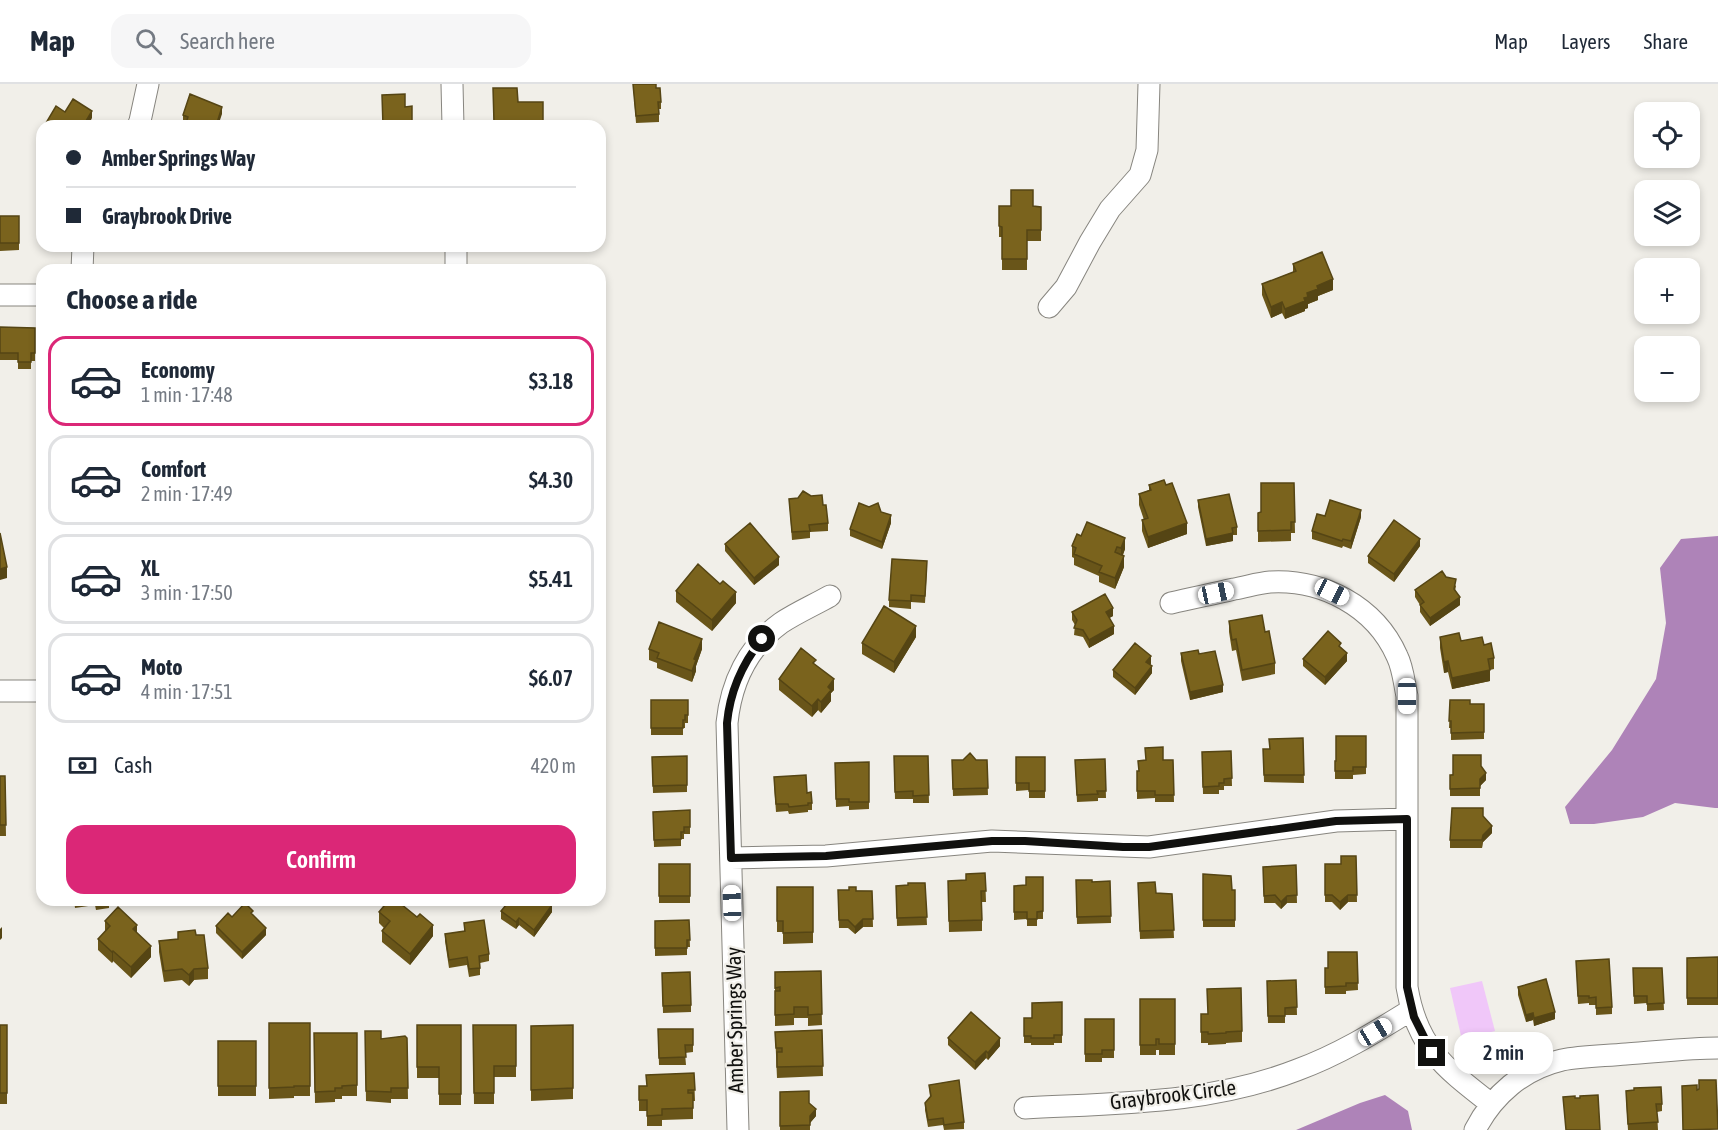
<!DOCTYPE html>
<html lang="en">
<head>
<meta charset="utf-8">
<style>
	body { margin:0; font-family:"Asap Condensed",sans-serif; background:#f6f6f7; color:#1f2937; height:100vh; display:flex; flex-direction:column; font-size:22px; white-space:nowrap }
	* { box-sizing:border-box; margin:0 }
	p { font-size:20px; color:#747a83 }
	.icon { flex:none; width:33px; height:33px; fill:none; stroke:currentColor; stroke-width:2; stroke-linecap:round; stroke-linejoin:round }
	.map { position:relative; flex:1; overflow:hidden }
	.sheet { position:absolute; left:36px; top:180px; width:570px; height:642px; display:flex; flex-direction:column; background:#fff; border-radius:18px; box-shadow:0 3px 9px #0003 }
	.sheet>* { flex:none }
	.guide { position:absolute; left:36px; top:36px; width:570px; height:132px; border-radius:18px; box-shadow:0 3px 9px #0003; display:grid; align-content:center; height:132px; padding:0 30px; background:#fff }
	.controls { position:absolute; left:1634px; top:18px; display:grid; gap:12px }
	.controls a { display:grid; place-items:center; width:66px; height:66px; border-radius:12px; background:#fff; box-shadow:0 3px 9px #0003; font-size:30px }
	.end { position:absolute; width:27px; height:27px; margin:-14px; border:8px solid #11110f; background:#fff; box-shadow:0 0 0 3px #fff }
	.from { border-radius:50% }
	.bubble { position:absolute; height:42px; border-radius:18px; background:#fff; box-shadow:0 3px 9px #0003; font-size:20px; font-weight:600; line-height:42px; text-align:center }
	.car { position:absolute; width:18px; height:36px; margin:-18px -9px; border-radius:8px; box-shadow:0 0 4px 2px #0007; background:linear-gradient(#fff 24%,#345 0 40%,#fff 0 76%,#345 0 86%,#fff 0) }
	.guide b { display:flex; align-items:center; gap:21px; height:57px; font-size:22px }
	.guide b+b { border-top:2px solid #e0e1e3 }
	.guide i { width:15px; height:15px; background:#1f2937 }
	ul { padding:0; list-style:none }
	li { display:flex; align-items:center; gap:18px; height:90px; margin:0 12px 9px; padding:0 18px; border:3px solid #e0e1e3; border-radius:18px }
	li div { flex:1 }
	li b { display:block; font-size:22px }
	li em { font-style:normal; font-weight:600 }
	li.active { border-color:#db2777 }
	li>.icon { width:54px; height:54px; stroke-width:1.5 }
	h2 { padding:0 30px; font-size:27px; line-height:72px }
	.pay { display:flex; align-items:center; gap:15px; height:66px; padding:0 30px; font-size:22px }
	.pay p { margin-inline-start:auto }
	.action { display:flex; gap:12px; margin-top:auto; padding:12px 30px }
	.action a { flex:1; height:69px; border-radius:18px; background:#db2777; color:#fff; font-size:24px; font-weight:600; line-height:69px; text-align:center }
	header { display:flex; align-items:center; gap:36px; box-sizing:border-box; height:84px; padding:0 30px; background:#fff; border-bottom:2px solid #e0e1e3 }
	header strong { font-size:28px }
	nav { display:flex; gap:33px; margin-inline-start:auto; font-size:21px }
	.search { width:420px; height:54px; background:#f6f6f7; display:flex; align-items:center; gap:15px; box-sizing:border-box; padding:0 21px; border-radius:18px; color:#747a83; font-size:22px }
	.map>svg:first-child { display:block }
	.green { fill:#f0c7f9 }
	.water { fill:#ae83b8 }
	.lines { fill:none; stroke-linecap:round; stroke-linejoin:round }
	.minor-casing { stroke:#87857f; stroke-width:23 }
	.minor { stroke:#fff; stroke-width:21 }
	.wall { fill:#695519 }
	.shaded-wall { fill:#554514 }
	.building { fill:#7a631d; stroke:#554514; stroke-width:1.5 }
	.route { stroke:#11110f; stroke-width:8 }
	.labels { text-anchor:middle; stroke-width:4.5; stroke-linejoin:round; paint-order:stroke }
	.street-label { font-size:21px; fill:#11110f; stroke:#f1efe9 }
</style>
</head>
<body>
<header>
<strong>Map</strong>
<div class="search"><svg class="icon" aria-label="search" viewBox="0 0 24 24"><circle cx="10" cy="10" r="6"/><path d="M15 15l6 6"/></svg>Search here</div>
<nav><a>Map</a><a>Layers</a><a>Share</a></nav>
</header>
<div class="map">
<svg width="1718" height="1046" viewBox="0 0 1718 1046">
	<rect width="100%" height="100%" fill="#f1efe9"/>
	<path class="green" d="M1482 897 1495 947 1462 956 1450 904Z"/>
	<path class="water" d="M1718 452V724H1715L1675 719 1643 733 1594 740H1570L1565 723 1612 666 1656 595 1666 539 1660 484 1681 455Z
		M1385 1011 1408 1027 1412 1046H1296L1360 1019Z"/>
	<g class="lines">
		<g class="minor-casing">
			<path id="minor" d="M452 0 453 42
				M138 42 140 37 148 0
				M456 162V186
				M82 186 83 162
				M0 211H42
				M1049 223 1066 203 1090 158 1110 125 1140 91 1147 66 1149 0
				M1171 519C1192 514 1213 510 1234 505 1246 503 1258 499 1270 498 1322 495 1375 522 1397 572 1403 584 1404 598 1407 612V903C1417 964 1445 984 1491 1020
				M0 607H42
				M731 774 826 772 992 757 1149 763 1336 737 1407 735
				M1025 1024C1117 1019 1210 1020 1297 986 1338 971 1374 949 1411 926
				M738 1046 727 639C731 599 748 563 781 539 796 529 814 521 830 512
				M1475 1046C1493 1011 1523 985 1562 976 1582 972 1605 972 1626 970 1657 968 1687 964 1718 964"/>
		</g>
		<use href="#minor" class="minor"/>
	</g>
	<path class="wall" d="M633 0H656V4L661 18V25H659V38L636 39Z
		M493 4 518 18H543V42H494Z
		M222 30 185 39H183V31Z
		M999 122 1041 123V157H1027V186H1002V153H999Z
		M0 132H19V166L0 167Z
		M382 162H405V164L382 165Z
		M1293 180 1333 206 1318 212V216L1308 220V224L1305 225V227L1285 235 1282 229 1271 234 1262 211V200L1293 188Z
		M0 243 35 244V277H31V285H18V276H0Z
		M1294 399 1295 449H1291V457L1258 458V429L1261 428Z
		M1149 401H1166L1187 450 1148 464 1142 447V436H1144L1139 421V410L1149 406Z
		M789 415 823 421 828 439V447L810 448V454L792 456Z
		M1198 416 1237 443V451H1233V457L1206 462 1198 423Z
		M881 428 891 439 882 465 850 452V445Z
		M1325 432 1361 433 1351 465 1343 462 1342 464 1312 455V447Z
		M1077 450 1125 465 1123 471 1124 483 1115 505 1099 498V492L1074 481V474L1072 473V462Z
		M725 460 779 481 754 501 725 467Z
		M1420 462 1394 498 1368 479V472Z
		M927 485 925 519 911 518V525L889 523V516Z
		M1446 493 1456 502 1455 507 1460 521 1430 542 1420 528V521L1415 513V506Z
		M676 507 736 519 712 547 676 518Z
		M1072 528 1113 532 1109 534 1114 550 1089 564 1083 553 1074 551 1075 541 1072 536Z
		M1229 537 1265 548 1275 579V590L1242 597 1236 566 1232 567 1229 548Z
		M916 553 894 589 862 570V559Z
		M1440 553 1484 561 1494 574V585L1490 586V597L1452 605 1448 588 1444 589 1440 564Z
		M1341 563 1347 577 1325 601 1303 582V575Z
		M649 565H702L696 582V587L692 598 657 584V579L649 576Z
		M1181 569 1199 570 1223 608 1190 616 1181 577Z
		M1150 580 1152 589 1135 611 1113 593V586L1151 580Z
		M816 581 834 606 831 609V617L821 629 818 626 812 633 779 606V595Z
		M651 616H688V639H685V644H683V651H651Z
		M1450 616 1470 620H1484V655L1451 656V644H1449Z
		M1366 652V690L1353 691V695H1335V677H1336Z
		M1303 654 1304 699 1264 698 1263 665H1269Z
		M1231 667 1232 702H1224V706H1219V710H1203L1202 668Z
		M687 672V708L653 709 652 673Z
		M894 672H928L929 719H913V715H895Z
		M1016 673H1045V714H1029V706L1016 707Z
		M1105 675 1106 714H1098V717L1077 718 1075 676Z
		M952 676H987L988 711 953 712Z
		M1163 676H1173L1174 718H1155V714L1137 715V687H1139Z
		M869 678V725L849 726V722L836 723 835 679Z
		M1481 682 1486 696 1480 702V712H1450V691Z
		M0 692H5L6 752H0Z
		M774 700 807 709 812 719V726H808V728L789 730 788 727 776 728Z
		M653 728 690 743V750H684V755H681V762L654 763Z
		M1483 732 1492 749 1483 758 1482 764H1450V756Z
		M1356 772 1357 818H1348L1340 826 1332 818H1325V780H1341Z
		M659 780H690V819H659Z
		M1296 781 1297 819H1287L1281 825 1275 819H1264L1263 783Z
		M985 789 986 818H982V847L949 848 948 797 966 796Z
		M1203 790 1232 806H1235V843H1203Z
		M1043 793V835H1037V842H1027V835L1014 836V802L1026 801Z
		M1076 796 1092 798 1110 797 1111 839 1077 840Z
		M925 799 927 841 897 842 896 802 908 801Z
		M1138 799 1156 809 1172 810 1174 854 1140 855Z
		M777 803H813V859L783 860V848H777Z
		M838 806 872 807 873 843H863L855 850 848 844H839Z
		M74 816H109V824L96 826 95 821 75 824Z
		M501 827 552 828 534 853 519 841 516 845 501 835Z
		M379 828 433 852 410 881 382 858V847L384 844 379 839Z
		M253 831 266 851 242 875 216 849V842L232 833Z
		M689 836 690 863H687V871L655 872V837Z
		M105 837 137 849 151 873 131 894 113 877 112 879 98 866V855L105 848Z
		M464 839 489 870V877L480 879V891L469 893 467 881 449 884 445 857V850L464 847Z
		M178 848 208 884V895L194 896 189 902 182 896 164 898 159 868V857L178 855Z
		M1357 868 1358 906 1346 907V910H1325V884H1328Z
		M1718 873V921H1687V874Z
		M1576 877 1612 923V930L1596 931V921H1589V919L1578 920Z
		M1633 884H1662L1664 926 1647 927V919L1634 920Z
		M821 887 822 941 808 942V934H794V941L775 942V888Z
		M662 889 691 921V928L663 929Z
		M1296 896 1297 931H1285V939H1268L1267 897Z
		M1518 903 1555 935 1534 942 1533 936 1526 938 1518 911Z
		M1140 915H1175V971H1159V966H1156V971H1140Z
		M1062 918V959H1054V961H1031V959H1024V934H1032Z
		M1201 930 1242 947V958L1226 959V960L1208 961V959H1201Z
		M1085 935H1114V974H1102V978H1085Z
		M269 939H310V1012H294V1014L269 1015Z
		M0 941H7V1020H0Z
		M417 941H461V1021H439V994H417Z
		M473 941H516V993H494V1020H474Z
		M573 941V1015L531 1017V942Z
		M658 945H693V968L685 969 686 981H659Z
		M822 946 823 992 777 994 775 948Z
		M365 947 381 955 407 954 408 1015H391V1019L366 1017Z
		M314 949H357V1012H342V1015H335V1018L315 1019Z
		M948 954 1000 962 988 976 986 974 975 986 948 961Z
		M218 957H256V1012H218Z
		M694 989 695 1017H693V1035L662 1036V1042H647V1027H639V1002H646Z
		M929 1001 964 1038V1045L944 1046 943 1041 928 1043 925 1026V1019L930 1013Z
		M780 1008 809 1019 816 1032 810 1039V1046H780Z
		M1626 1014 1662 1020V1027L1657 1028 1658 1046H1628Z"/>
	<path class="shaded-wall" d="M222 23V30L218 42H216Z
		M92 27V34L88 42H83Z
		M1333 195V206L1318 212V216L1308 220V224L1305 225V227L1285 235V225L1304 214 1307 209 1317 202Z
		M1282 218V229L1271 234V223Z
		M1361 426V433L1351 465V457Z
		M891 431V439L882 465V458Z
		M1187 439V450L1148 464V453Z
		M1233 449V457L1206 462V455Z
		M1125 454V465L1121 475V464Z
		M1420 455V462L1394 498V490Z
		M1124 472V483L1115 505V494Z
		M779 473V481L754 501V494Z
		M7 483V494L0 496V485Z
		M736 508V519L712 547V536Z
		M1460 513V521L1430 542V534Z
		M1113 524V532L1106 536V528Z
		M916 542V553L894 589V578Z
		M1114 542V550L1089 564V556Z
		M702 555V565L696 582V587L692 598V587L694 575Z
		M1347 569V577L1325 601V593Z
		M1151 572V580L1146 585V578Z
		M1448 577V588L1444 589V578Z
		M1152 582V589L1135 611V604Z
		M1490 586V597L1452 605V594Z
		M834 595V606L831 609V617L821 629V618L828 603Z
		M1223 601V608L1190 616V608Z
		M818 615V626L812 633V622Z
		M1486 689V696L1480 702V695Z
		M1492 742V749L1483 758 1482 764 1483 751Z
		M1348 811V818L1340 826V818Z
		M1287 812V819L1281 825V818Z
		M552 821V828L534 853V846Z
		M519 834V841L516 845V838Z
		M863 835V843L855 850V843Z
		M137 841V852L133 845Z
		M433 841V852L410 881V870Z
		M2 843V854L0 856V845Z
		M266 844V851L242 875V868Z
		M151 862V873L131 894V883Z
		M113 867V877L112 879V868Z
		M194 885V896L189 902V891Z
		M1555 928V935L1534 942V934Z
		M1533 929V936L1526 938V931Z
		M1000 954V962L988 976V969Z
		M986 967V974L975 986V978Z
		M816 1025V1032L810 1039V1032Z"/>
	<path class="building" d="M633 0H656V4H660L661 18H658L659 30 636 32Z
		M493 4H517L518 18H543V37L494 38Z
		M190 10 222 23 216 42H185L188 33 183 31Z
		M405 10V23L412 22V42H383L382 11Z
		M73 15 92 27 83 42H51L46 39 56 22 65 28Z
		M1011 106H1033V122L1041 123V146H1027V175H1002V143L999 142V122H1011Z
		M0 132H19V159H0Z
		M1322 168 1333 195 1317 202 1318 205 1307 209 1308 213 1304 214 1305 217 1285 225 1282 218 1271 223 1262 200 1296 187 1293 180Z
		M0 243 35 244V269H31V278H18V269H0Z
		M1164 396 1166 401 1172 399 1187 439 1148 453 1142 436 1148 434 1139 410 1151 406 1149 401Z
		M1261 399H1294L1295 438H1291V446L1258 447V429L1261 428Z
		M803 407 811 412 822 411 823 421H826L828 439 809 441 810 447 792 448 789 415 798 414Z
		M1229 410 1237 443 1232 444 1233 449 1206 455 1198 416Z
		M1330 416 1361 426 1351 457 1343 455 1342 457 1312 447 1317 430 1325 432Z
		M859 419 869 423 878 419 881 428 891 431 882 458 850 445Z
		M1394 436 1420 455 1394 490 1368 472Z
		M1087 438 1125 454 1121 464 1117 463 1115 468 1124 472 1115 494 1099 488 1102 482 1074 470 1076 464 1072 462 1077 450 1081 452Z
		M750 439 779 473 754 494 725 460Z
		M0 449 7 483 0 485Z
		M892 475 927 477 925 512 911 511V517L889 516Z
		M698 480 720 500 723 497 736 508 712 536 676 507Z
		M1442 487 1446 493 1456 495 1454 505 1460 513 1430 534 1420 521 1424 518 1415 506Z
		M1105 510 1113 524 1106 528 1114 542 1089 556 1083 546 1074 544 1077 536 1072 528Z
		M884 522 916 542 894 578 862 559Z
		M1262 531 1265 548 1269 547 1275 579 1242 586 1236 555 1232 556 1229 537Z
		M659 538 702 555 694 575 696 576 692 587 657 574 659 569 649 565Z
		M1328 547 1341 559 1339 562 1347 569 1325 593 1303 575Z
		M1459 549 1461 557 1482 553 1484 561 1491 559 1494 574 1488 575 1490 586 1452 594 1448 577 1444 578 1440 553Z
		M1135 559 1151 572 1146 578 1152 582 1135 604 1113 586Z
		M801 564 816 576 813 579 834 595 828 603 831 606 821 618 818 615 812 622 779 595Z
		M1198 566 1199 570 1215 567 1223 601 1190 608 1181 569Z
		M651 616H688V631H685V636H683V644H651Z
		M1450 616H1470V620H1484V648L1451 649V637H1449Z
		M1336 652H1366V683H1353V687H1335V677H1336Z
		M1303 654 1304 691H1264L1263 665H1270L1269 655Z
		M1163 663V676H1173L1174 711H1155V707H1137V687H1139L1138 677 1146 676 1145 664Z
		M1231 667 1232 694 1224 695V699H1219V702L1203 703 1202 668Z
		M970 669 976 676H987L988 704 953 705 952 676H963Z
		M1453 671H1481V682L1486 689 1480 695V704L1450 705V691H1453Z
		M687 672V701L653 702 652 673Z
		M894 672H928L929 711 913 712V707L895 708Z
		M1016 673H1045V707H1029V699H1016Z
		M1105 675 1106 707H1097L1098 710 1077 711 1075 676Z
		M869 678V718H849V715H836L835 679Z
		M806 691 807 709 811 708 812 719H808V721L789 723 788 720H776L774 693Z
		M0 692H5L6 741H0Z
		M1452 724H1483V732L1492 742 1483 751 1482 756H1450Z
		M690 726V743H684V748H681V755L654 756 653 728Z
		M1341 772H1356L1357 811H1348L1340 818 1332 811H1325V780H1341Z
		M659 780H690V812H659Z
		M1296 781 1297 811 1287 812 1281 818 1275 811 1264 812 1263 783Z
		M985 789 986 807H981L982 836 949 837 948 797 966 796V790Z
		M1203 790 1231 792 1232 806H1235V836H1203Z
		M1026 793H1043V827L1037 828V835H1027V828H1014V802L1026 801Z
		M1076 796H1092V798L1110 797 1111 832 1077 833Z
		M1155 798 1156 809 1172 810 1174 846 1140 847 1138 799Z
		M908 799H925L927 833 897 834 896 802 908 801Z
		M777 803H813V848L783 849V837H777Z
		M849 803H856V807H872L873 835H863L855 843 848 836H839L838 806H849Z
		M96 816H109L96 819Z
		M389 816H396L417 833 420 830 433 841 410 870 382 847 390 837 379 828Z
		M510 816H546L552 821 534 846 519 834 516 838 501 827Z
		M245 819 253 827 251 829 266 844 242 868 216 842 228 829 232 833Z
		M118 823 137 841 133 845 151 862 131 883 113 867 112 868 98 855 110 842 105 837Z
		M484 836 489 870 479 872 480 884 469 885 467 873 449 876 445 850 465 847 464 839Z
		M689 836 690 856H687V864H655V837Z
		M195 846 196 851H204L208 884 194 885 189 891 182 885 164 887 159 857 178 855V848Z
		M1328 868H1357L1358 899H1346V902L1325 903V884H1328Z
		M1718 873V914H1687V874Z
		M1609 875 1612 923 1596 924V913L1589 914V912H1578L1576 877Z
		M1633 884H1662L1664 919 1647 920V912H1634Z
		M821 887 822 930 808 931V923H794V930L775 931V907H780V903L775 904V888Z
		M690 888 691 921 663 922 662 889Z
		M1546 895 1555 928 1534 934 1533 929 1526 931 1518 903Z
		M1296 896 1297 923 1285 924V932H1268L1267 897Z
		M1241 904 1242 947 1226 948V949L1208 950V948H1201V930H1208L1207 905Z
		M1140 915H1175V960H1159V955H1156V961H1140Z
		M1062 918V951H1054V954H1031V952H1024V934H1032V919Z
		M971 928 1000 954 988 969 986 967 975 978 948 954Z
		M1085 935H1114V966H1102V970H1085Z
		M269 939H310V1002H294V1003L269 1004Z
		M0 941H7V1009H0Z
		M417 941H461V1010H439V983H417Z
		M473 941H516V982H494V1009H474Z
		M573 941V1004L531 1006V942Z
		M658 945H693V961H685L686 973 659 974Z
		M822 946 823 982 777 983V968H782V964H776L775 948Z
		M365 947H381V955L405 952 407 954 408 1004H391V1008L366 1007Z
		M314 949H357V1001L342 1002V1004H335V1007L315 1008Z
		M218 957H256V1002H218Z
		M694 989 695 1006H688V1009H693V1024L662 1025V1031L647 1032V1016H639V1002H647L646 991Z
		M959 996 964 1038 944 1041 943 1034 928 1036 925 1019 931 1012 929 1001Z
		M1699 996H1716L1718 1045 1683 1046 1682 1002 1697 1001V1006L1699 1005Z
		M1661 1003 1662 1020H1656L1658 1038 1628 1040 1626 1007 1634 1006V1004Z
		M809 1007V1019L816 1025 810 1032V1041L780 1042V1008Z
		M1598 1011 1600 1046H1566L1563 1013 1575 1012V1014H1580V1012Z"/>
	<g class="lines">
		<path class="route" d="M762 555C742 580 730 607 727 639L731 774 826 772 992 757H1025L1123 763H1149L1336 737 1407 735V903L1414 933 1432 969"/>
	</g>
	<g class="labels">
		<g class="street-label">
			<text transform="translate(735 936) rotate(-91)" y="7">Amber Springs Way</text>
			<text transform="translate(1173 1011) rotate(-7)" y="7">Graybrook Circle</text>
		</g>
	</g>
</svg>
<div class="controls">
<a><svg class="icon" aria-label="locate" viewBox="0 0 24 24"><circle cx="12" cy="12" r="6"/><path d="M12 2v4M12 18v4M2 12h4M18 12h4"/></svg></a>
<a><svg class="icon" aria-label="layers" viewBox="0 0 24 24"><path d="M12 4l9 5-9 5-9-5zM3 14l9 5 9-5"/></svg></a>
<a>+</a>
<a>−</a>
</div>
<i class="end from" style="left:762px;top:555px"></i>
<i class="end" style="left:1432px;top:969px"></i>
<div class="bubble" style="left:1454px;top:948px;width:99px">2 min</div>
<i class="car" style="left:1332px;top:508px;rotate:116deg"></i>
<i class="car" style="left:1216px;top:509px;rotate:78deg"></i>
<i class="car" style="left:1407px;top:612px;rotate:180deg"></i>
<i class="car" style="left:732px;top:819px;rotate:358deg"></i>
<i class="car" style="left:1375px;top:948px;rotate:59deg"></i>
<div class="guide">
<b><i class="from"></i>Amber Springs Way</b>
<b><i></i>Graybrook Drive</b>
</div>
<section class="sheet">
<h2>Choose a ride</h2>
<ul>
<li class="active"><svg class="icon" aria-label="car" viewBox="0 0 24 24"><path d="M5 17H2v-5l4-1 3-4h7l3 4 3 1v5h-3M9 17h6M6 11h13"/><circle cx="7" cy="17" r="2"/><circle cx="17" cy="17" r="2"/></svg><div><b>Economy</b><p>1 min · 17:48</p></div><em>$3.18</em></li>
<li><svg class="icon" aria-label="car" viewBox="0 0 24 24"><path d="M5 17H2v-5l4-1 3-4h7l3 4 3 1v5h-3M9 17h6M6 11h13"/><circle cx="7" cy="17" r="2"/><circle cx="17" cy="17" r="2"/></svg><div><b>Comfort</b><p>2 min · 17:49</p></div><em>$4.30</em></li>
<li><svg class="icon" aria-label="car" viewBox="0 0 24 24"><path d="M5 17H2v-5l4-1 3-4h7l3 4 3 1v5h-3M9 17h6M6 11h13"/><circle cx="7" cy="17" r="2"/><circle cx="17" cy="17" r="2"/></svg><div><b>XL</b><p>3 min · 17:50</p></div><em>$5.41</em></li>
<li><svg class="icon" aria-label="car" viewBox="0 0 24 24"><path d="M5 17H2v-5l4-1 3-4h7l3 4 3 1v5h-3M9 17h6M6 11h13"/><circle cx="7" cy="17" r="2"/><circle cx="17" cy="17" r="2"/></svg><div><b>Moto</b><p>4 min · 17:51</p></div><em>$6.07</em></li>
</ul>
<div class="pay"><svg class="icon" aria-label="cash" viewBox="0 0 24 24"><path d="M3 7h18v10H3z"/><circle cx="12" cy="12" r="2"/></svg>Cash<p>420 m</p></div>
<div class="action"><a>Confirm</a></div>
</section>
</div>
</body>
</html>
